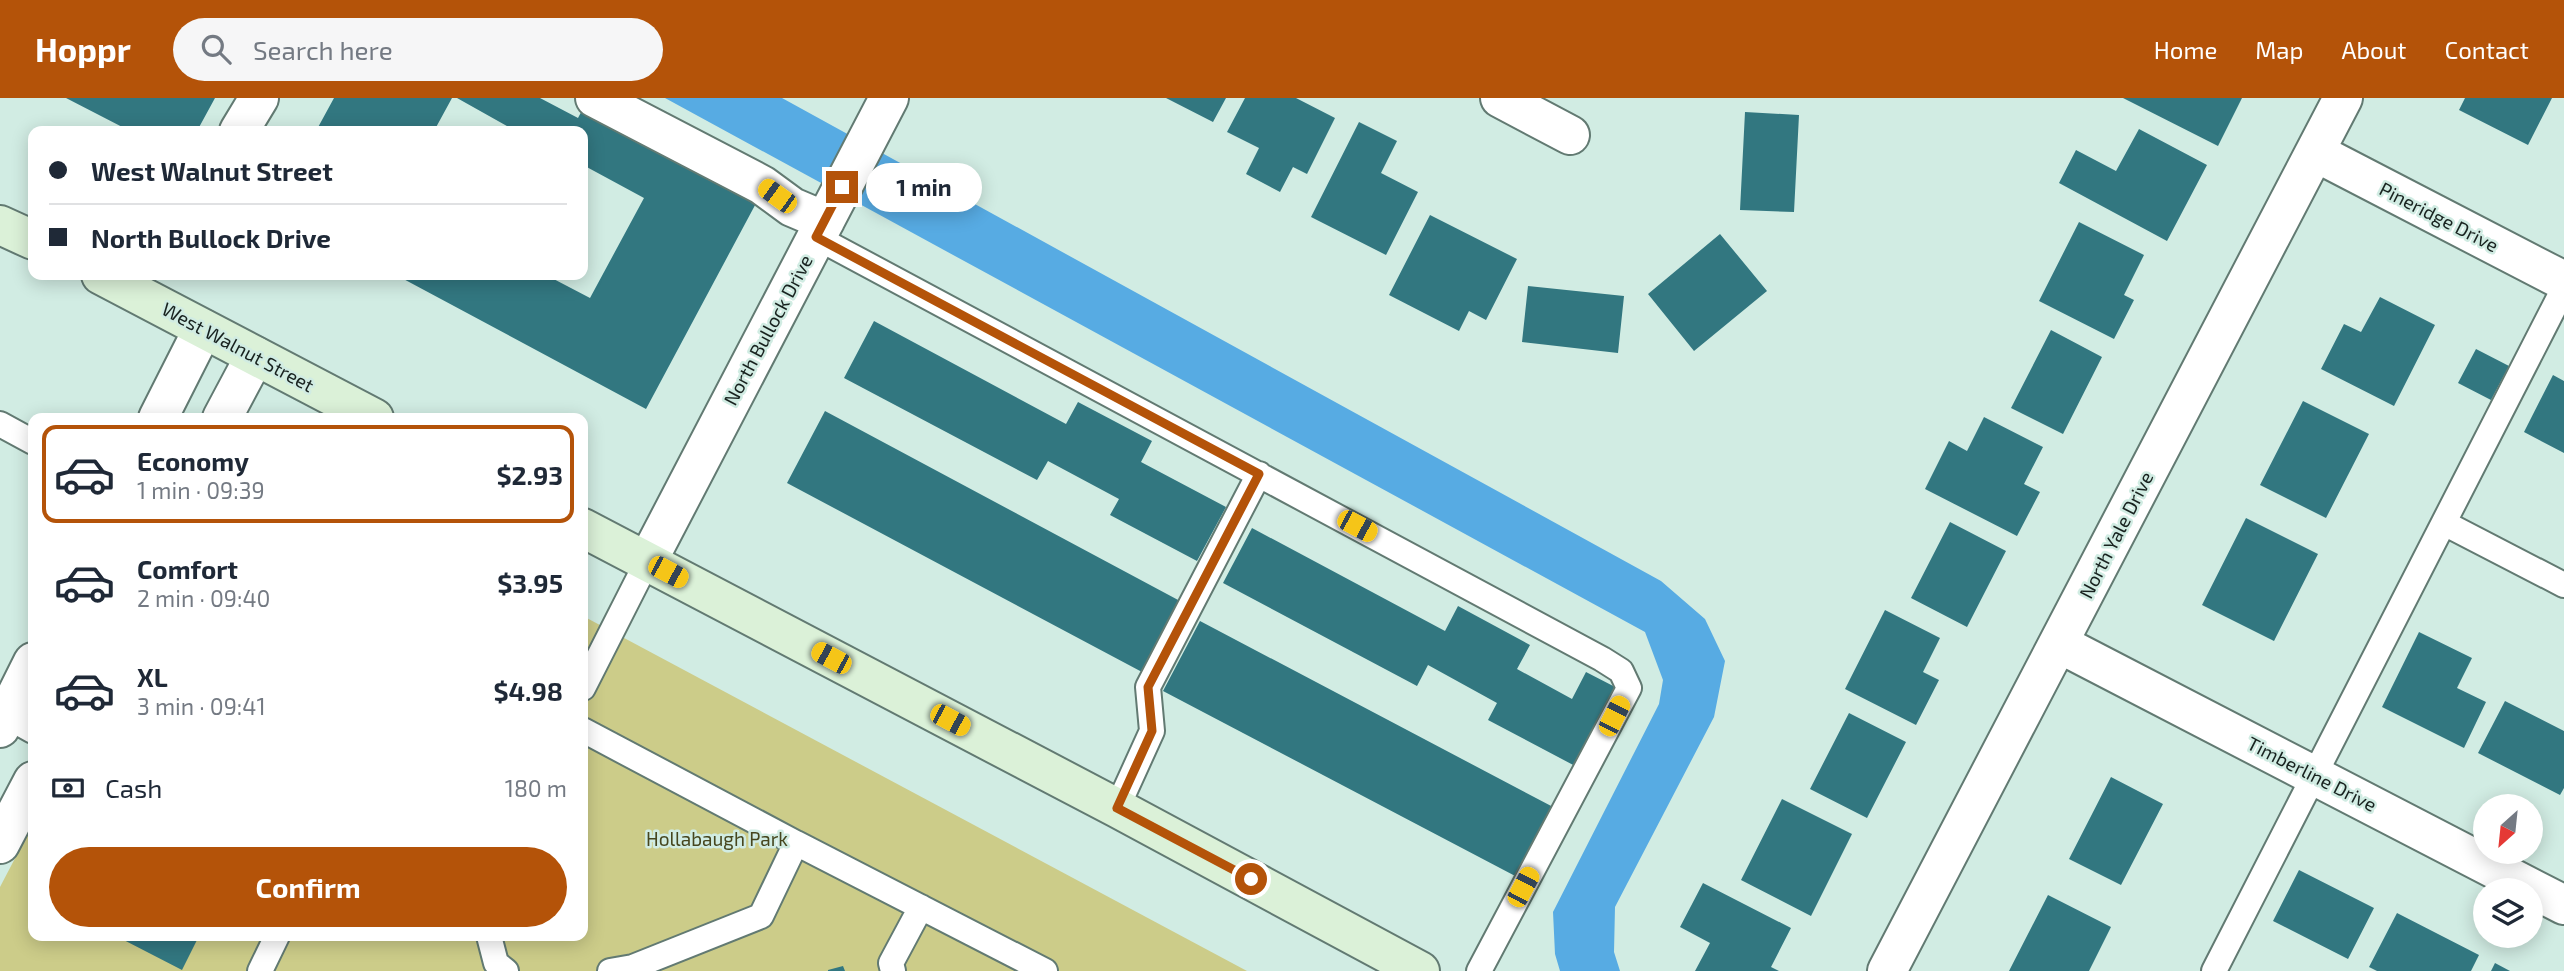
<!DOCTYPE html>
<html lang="en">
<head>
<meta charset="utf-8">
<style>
	body { margin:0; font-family:"Exo 2",sans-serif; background:#f6f6f7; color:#1f2937; height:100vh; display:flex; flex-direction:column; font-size:26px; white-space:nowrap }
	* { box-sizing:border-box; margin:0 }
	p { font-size:23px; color:#747a83 }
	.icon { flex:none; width:38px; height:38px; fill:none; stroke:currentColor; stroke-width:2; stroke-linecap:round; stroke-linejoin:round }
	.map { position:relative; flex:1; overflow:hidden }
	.side { position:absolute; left:28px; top:315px; width:560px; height:528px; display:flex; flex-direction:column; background:#fff; border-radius:14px; box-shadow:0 4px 18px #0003 }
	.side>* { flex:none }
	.top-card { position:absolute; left:28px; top:28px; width:560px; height:154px; border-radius:14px; box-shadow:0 4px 18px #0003; display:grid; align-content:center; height:154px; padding:0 21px; background:#fff }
	.needle { width:46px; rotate:207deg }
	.fabs { position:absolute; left:2473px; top:696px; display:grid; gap:14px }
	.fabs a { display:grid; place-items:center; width:70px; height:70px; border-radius:50%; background:#fff; box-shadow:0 4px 18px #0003; font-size:35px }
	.end { position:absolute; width:32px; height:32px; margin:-16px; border:9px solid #b45309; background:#fff; box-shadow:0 0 0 4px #fff }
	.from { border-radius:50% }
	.bubble { position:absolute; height:49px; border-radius:24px; background:#fff; box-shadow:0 4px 18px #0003; font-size:23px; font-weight:700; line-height:49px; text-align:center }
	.car { position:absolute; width:21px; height:42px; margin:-21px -10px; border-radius:9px; box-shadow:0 0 5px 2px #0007; background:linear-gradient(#f5c518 24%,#345 0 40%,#f5c518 0 76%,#345 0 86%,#f5c518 0) }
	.top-card b { display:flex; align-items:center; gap:24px; height:66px; font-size:26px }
	.top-card b+b { border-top:2px solid #e0e1e3 }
	.top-card i { width:18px; height:18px; background:#1f2937 }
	ul { padding:12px 0 0; list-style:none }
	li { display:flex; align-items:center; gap:21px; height:98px; margin:0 14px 10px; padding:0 7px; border:4px solid transparent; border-radius:14px }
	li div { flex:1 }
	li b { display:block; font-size:26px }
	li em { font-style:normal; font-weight:700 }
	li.on { border-color:#b45309 }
	li>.icon { width:63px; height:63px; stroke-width:1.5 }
	.pay { display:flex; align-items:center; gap:18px; height:77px; padding:0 21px; font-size:26px }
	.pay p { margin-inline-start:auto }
	.button { display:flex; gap:14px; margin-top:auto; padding:14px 21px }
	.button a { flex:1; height:80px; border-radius:42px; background:#b45309; color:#fff; font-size:28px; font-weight:700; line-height:80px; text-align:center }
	header { display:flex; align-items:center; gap:42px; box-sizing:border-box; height:98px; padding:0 35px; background:#b45309; color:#fff }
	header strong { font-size:33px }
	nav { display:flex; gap:38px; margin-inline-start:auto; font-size:24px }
	.search { width:490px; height:63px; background:#f6f6f7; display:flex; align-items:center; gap:18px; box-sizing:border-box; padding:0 24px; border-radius:38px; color:#747a83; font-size:26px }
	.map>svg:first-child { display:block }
	.green { fill:#cccc89 }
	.water { fill:#57abe3 }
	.building { fill:#327780 }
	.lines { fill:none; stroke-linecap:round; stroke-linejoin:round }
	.lane-casing { stroke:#627a72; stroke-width:28 }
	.street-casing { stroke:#627a72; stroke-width:42 }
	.secondary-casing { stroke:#627a72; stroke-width:42 }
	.lane { stroke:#fff; stroke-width:24 }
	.street { stroke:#fff; stroke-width:38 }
	.secondary { stroke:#dbf1d8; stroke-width:38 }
	.route { stroke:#b45309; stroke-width:9 }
	.labels { text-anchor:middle; stroke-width:5; stroke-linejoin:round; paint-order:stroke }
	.street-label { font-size:19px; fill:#18221f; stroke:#d1ece3 }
	.park-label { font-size:19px; fill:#46461e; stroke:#d1ece3 }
</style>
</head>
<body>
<header>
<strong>Hoppr</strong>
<div class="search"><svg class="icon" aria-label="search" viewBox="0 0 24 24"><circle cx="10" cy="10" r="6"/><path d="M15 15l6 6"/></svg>Search here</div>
<nav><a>Home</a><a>Map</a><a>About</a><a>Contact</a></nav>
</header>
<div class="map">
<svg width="2564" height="873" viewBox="0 0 2564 873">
	<rect width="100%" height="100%" fill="#d1ece3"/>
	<path class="green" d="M583 518 1247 873H0V789L33 726V838H583Z"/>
	<path class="water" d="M665 0H782L1661 483 1705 521 1725 563 1714 619 1615 809 1614 854 1620 873H1560L1555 856 1553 814 1659 606 1663 582 1645 534Z"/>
	<path class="building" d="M66 0H215L197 33H130Z
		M334 0H452L434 33H316Z
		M457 0H540L578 20 587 3 761 96 646 311 396 177H546L590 200 644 100 583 67V33H516Z
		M1166 0H1226L1213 24Z
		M1245 0H1296L1335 20 1307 76 1293 69 1280 94 1246 76 1259 50 1227 34Z
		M2123 0H2242L2218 48Z
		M2465 0H2552L2528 47 2459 12Z
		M1745 14 1799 17 1794 114 1740 112Z
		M1359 24 1397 43 1381 75 1418 94 1386 157 1311 119Z
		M2139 31 2207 67 2167 143 2059 85 2076 52 2116 73Z
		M1430 117 1517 161 1486 222 1469 213 1459 233 1389 197Z
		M2079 124 2144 157 2124 197 2134 202 2114 241 2039 203Z
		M1720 136 1767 193 1694 253 1648 196Z
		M1528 188 1624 198 1618 255 1522 244Z
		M2380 199 2435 227 2394 308 2321 271 2344 226 2361 234Z
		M874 223 1066 326 1078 304 1152 343 1141 364 1226 409 1197 463 1110 417 1119 401 1048 363 1037 382 844 280Z
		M2051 232 2102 259 2063 336 2011 310Z
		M2476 251 2509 268 2491 302 2458 285Z
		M2553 277 2564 283V355L2524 334Z
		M2303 303 2369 336 2326 420 2260 387Z
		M825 313 1180 503 1142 574 787 385Z
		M1984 319 2043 349 2024 386 2040 394 2017 438 1925 391 1949 343 1967 353Z
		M2246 420 2318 456 2274 543 2202 507Z
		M1950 424 2006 453 1967 529 1911 500Z
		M1252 430 1445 533 1458 508 1530 547 1517 571 1572 601 1586 574 1619 591 1577 669 1488 622 1497 605 1428 567 1417 588 1223 485Z
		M1885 512 1940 540 1923 574 1939 582 1916 627 1845 591Z
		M1200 523 1555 710 1519 780 1163 593Z
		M2419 534 2472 560 2457 590 2486 604 2464 650 2382 609Z
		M2505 603 2564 633V690L2560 697 2478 655Z
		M1849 615 1906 644 1867 720 1810 691Z
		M2111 679 2163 706 2121 787 2069 761Z
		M1782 701 1852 736 1811 818 1741 782Z
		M2299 772 2374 810 2348 861 2273 823Z
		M1703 785 1791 830 1771 869 1779 873H1695L1710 845 1680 829Z
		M2048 797 2111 829 2089 873H2009Z
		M2397 815 2479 857 2471 873H2377L2369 869Z
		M116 838H199L182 872Z
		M2495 865 2510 873H2491Z
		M843 868 845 873H828V872Z"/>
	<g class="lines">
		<g class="lane-casing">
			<path id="lane" d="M816 139 1602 561 1621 573 1629 590 1479 873
				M0 326 33 344
				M2444 425 2564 487
				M583 590 647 464
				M6 618 33 633
				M583 632 796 745 761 818 633 869 610 873
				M1117 710 1152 633 1148 589 1259 376
				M796 745 1045 873
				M489 838 496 865 506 873
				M260 873 277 838
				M893 873 891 865 921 809
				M2214 873 2564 190"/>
		</g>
		<g class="street-casing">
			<path id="street" d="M595 0 762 87 792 109 825 123
				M1500 0 1570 37
				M239 33 259 0
				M2315 54 2564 183
				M158 320 203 231
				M222 320 255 258
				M647 464 889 0
				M2060 546 2564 807
				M0 630 33 564
				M0 746 33 683
				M1887 873 2343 0"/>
		</g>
		<g class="secondary-casing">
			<path id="secondary" d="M0 127 33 142
				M101 177 374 320
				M583 430 1117 710 1420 873"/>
		</g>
		<use href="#lane" class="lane"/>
		<use href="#street" class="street"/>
		<use href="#secondary" class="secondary"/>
	</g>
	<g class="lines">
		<path class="route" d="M842 89 816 139 1259 376 1148 589 1152 633 1117 710 1251 781"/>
	</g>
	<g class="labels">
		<g class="street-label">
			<text transform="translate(2439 119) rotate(27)" y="7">Pineridge Drive</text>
			<text transform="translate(768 232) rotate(-62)" y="7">North Bullock Drive</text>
			<text transform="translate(238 249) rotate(28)" y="7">West Walnut Street</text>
			<text transform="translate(2116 437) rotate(-63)" y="7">North Yale Drive</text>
			<text transform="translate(2312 676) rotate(27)" y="7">Timberline Drive</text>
		</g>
		<g class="park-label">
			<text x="717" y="748">Hollabaugh Park</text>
		</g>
	</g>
</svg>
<div class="fabs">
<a><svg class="needle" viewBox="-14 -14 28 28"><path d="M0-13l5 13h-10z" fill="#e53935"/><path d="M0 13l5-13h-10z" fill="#747a83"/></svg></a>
<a><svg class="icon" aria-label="layers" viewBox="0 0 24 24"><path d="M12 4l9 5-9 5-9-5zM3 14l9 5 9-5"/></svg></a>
</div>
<i class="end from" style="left:1251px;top:781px"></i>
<i class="end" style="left:842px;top:89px"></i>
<div class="bubble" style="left:866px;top:65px;width:116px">1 min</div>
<i class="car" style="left:777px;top:98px;rotate:306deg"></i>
<i class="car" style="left:1357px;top:428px;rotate:118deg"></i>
<i class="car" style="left:668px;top:474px;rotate:118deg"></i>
<i class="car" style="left:831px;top:560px;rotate:298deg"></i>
<i class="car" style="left:1614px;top:618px;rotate:27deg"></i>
<i class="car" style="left:950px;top:622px;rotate:118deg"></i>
<i class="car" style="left:1523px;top:789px;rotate:28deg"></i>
<div class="top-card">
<b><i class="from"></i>West Walnut Street</b>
<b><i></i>North Bullock Drive</b>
</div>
<section class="side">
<ul>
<li class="on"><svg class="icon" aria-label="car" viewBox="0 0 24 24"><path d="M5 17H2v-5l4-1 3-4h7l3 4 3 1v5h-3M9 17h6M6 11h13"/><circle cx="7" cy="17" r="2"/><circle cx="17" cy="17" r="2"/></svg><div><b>Economy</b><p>1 min · 09:39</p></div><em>$2.93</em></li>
<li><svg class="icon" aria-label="car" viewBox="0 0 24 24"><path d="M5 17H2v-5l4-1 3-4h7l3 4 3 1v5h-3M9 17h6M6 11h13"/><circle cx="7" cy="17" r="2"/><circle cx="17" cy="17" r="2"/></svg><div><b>Comfort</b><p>2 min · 09:40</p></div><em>$3.95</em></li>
<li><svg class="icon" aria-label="car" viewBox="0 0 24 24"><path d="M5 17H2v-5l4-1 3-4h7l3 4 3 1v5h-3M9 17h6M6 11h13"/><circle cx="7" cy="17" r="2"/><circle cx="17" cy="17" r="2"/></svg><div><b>XL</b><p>3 min · 09:41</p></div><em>$4.98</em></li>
</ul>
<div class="pay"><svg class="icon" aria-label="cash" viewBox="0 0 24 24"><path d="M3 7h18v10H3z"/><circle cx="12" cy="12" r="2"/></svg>Cash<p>180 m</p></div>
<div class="button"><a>Confirm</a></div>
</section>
</div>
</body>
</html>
